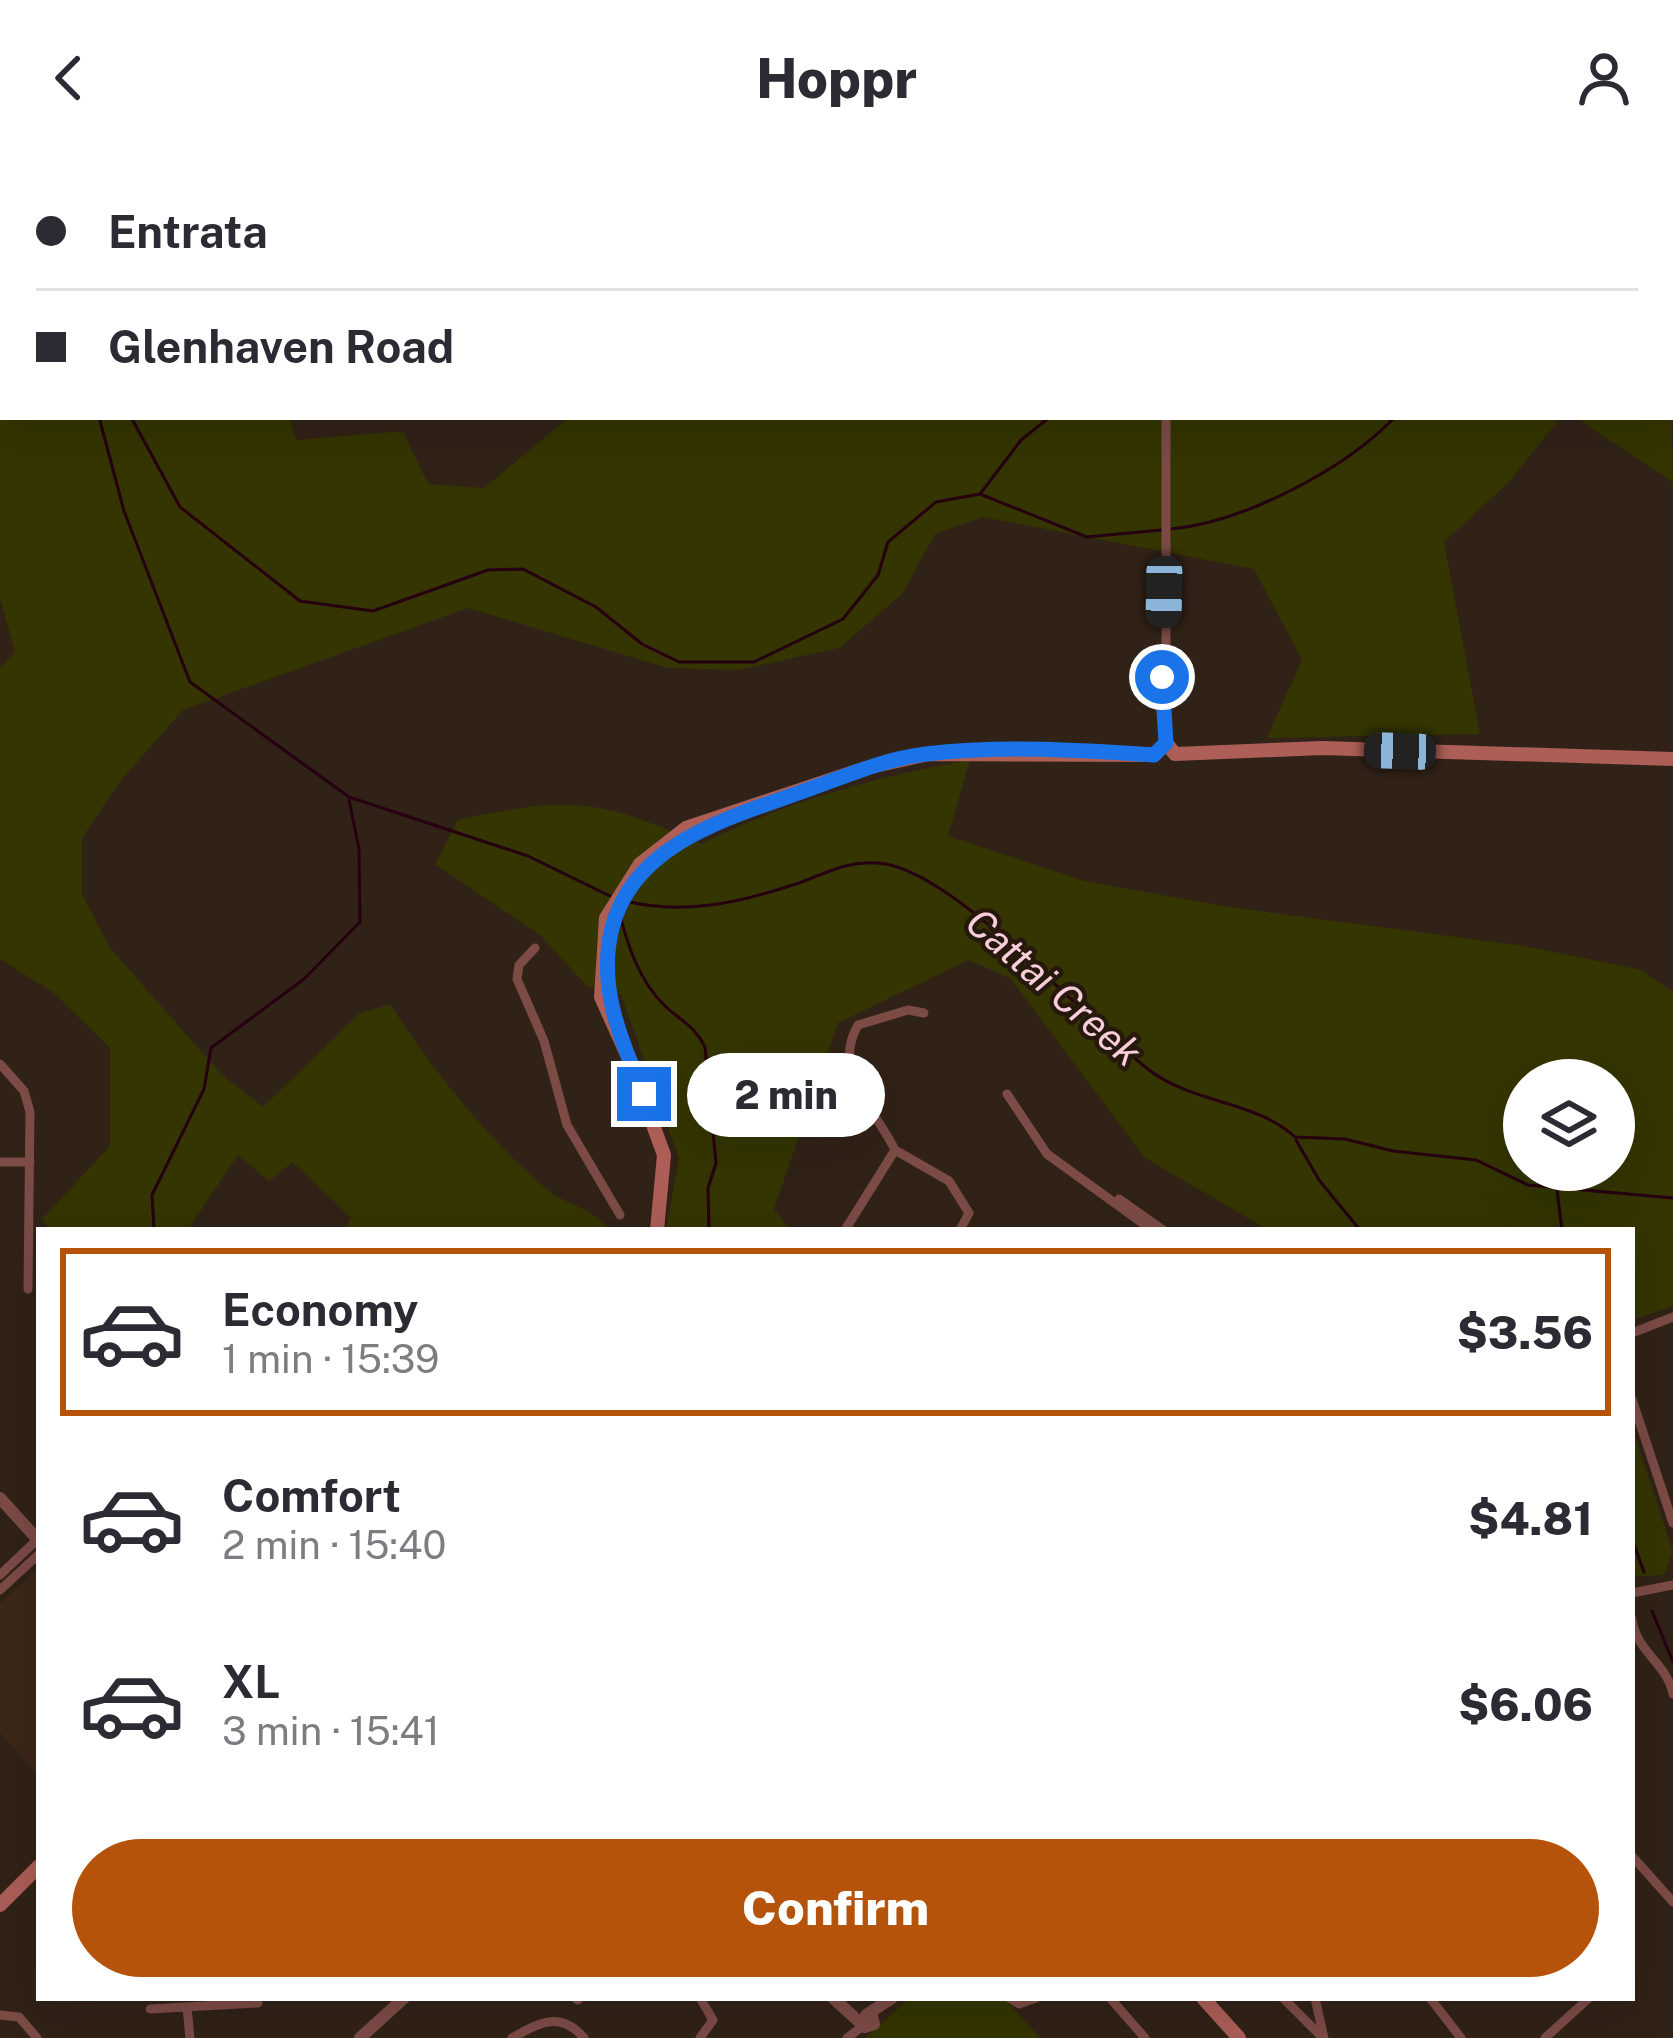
<!DOCTYPE html>
<html lang="en">
<head>
<meta charset="utf-8">
<style>
	body { margin:0; font-family:"Public Sans",sans-serif; background:#f7f7f7; color:#2b2b33; height:100vh; display:flex; flex-direction:column; font-size:45px; white-space:nowrap }
	* { box-sizing:border-box; margin:0 }
	p { font-size:39px; color:#7c7c81 }
	.icon { flex:none; width:66px; height:66px; fill:none; stroke:currentColor; stroke-width:2; stroke-linecap:round; stroke-linejoin:round }
	.map { position:relative; flex:1; overflow:hidden }
	.sheet { position:absolute; left:36px; top:1071px; width:1599px; height:774px; display:flex; flex-direction:column; background:#fff; border-radius:0px; box-shadow:0 12px 48px #0002 }
	.sheet>* { flex:none }
	.hud { position:absolute; left:0px; top:0px; width:1674px; height:264px; box-shadow:0 12px 48px #0002; display:grid; align-content:center; height:264px; padding:0 36px; background:#fff }
	.controls { position:absolute; left:1503px; top:903px; display:grid; gap:24px }
	.controls a { display:grid; place-items:center; width:132px; height:132px; border-radius:50%; background:#fff; box-shadow:0 12px 48px #0002; font-size:60px }
	.end { position:absolute; width:54px; height:54px; margin:-27px; border:15px solid #1a73e8; background:#fff; box-shadow:0 0 0 6px #fff }
	.from { border-radius:50% }
	.bubble { position:absolute; height:84px; border-radius:42px; background:#fff; box-shadow:0 12px 48px #0002; font-size:39px; font-weight:800; line-height:84px; text-align:center }
	.car { position:absolute; width:36px; height:72px; margin:-36px -18px; border-radius:15px; box-shadow:0 0 9px 3px #0007; background:linear-gradient(#222 24%,#8ab4d8 0 40%,#222 0 76%,#8ab4d8 0 86%,#222 0) }
	.hud b { display:flex; align-items:center; gap:42px; height:114px; font-size:45px }
	.hud b+b { border-top:3px solid #e1e1e2 }
	.hud i { width:30px; height:30px; background:#2b2b33 }
	ul { padding:21px 0 0; list-style:none }
	li { display:flex; align-items:center; gap:36px; height:168px; margin:0 24px 18px; padding:0 12px; border:6px solid transparent; border-radius:0px }
	li div { flex:1 }
	li b { display:block; font-size:45px }
	li em { font-style:normal; font-weight:800 }
	li.on { border-color:#b45309 }
	li>.icon { width:108px; height:108px; stroke-width:1.5 }
	.primary-button { display:flex; gap:24px; margin-top:auto; padding:24px 36px }
	.primary-button a { flex:1; height:138px; border-radius:72px; background:#b45309; color:#fff; font-size:48px; font-weight:800; line-height:138px; text-align:center }
	header { display:flex; justify-content:space-between; align-items:center; height:156px; padding:0 36px; background:#fff; font-size:54px; font-weight:800 }
	.map>svg:first-child { display:block }
	.built { fill:#3c2718 }
	.green { fill:#343500; fill-rule:evenodd }
	.lines { fill:none; stroke-linecap:round; stroke-linejoin:round }
	.stream { stroke:#260010; stroke-width:3 }
	.minor { stroke:#7c4b46; stroke-width:9 }
	.tertiary { stroke:#7c4b46; stroke-width:12 }
	.secondary { stroke:#ac5e57; stroke-width:14 }
	.route { stroke:#1a73e8; stroke-width:15 }
	.labels { text-anchor:middle; stroke-width:9; stroke-linejoin:round; paint-order:stroke }
	.water-label { font-size:39px; font-style:italic; fill:#f7ceda; stroke:#27180e }
</style>
</head>
<body>
<header><svg class="icon" aria-label="back" viewBox="0 0 24 24"><path d="M15 5l-7 7 7 7"/></svg>Hoppr<svg class="icon" aria-label="person" viewBox="0 0 24 24"><circle cx="12" cy="8" r="4"/><path d="M4 21q1-7 8-7t8 7"/></svg></header>
<div class="map">
<svg width="1673" height="1882" viewBox="0 0 1673 1882">
	<rect width="100%" height="100%" fill="#312217"/>
	<path class="built" d="M39 1412V1620L0 1577V1447Z"/>
	<path class="green" d="M0 0 367 3H3V261H289L296 284 403 275 428 328 484 332 569 261H1561L1509 326 1444 386 1480 578 1267 582 1302 504 1254 413 983 361 935 378 902 438 839 492 738 514 668 512 468 452 183 554 121 624 82 682V738L110 792 221 918 263 951 359 858 390 848C432 913 487 983 548 1034 568 1050 594 1052 609 1074H343L351 1062 293 1006 269 1025 238 999 188 1074H50L42 1063 110 990V892L54 837 0 803V512L15 496 0 442Z
		M553 0H771L773 3H554Z
		M885 0H1673V102L1671 3Z
		M1671 250 1673 326 1574 261H1671Z
		M970 604 948 680 1084 725 1229 751 1525 790 1641 814 1673 836V1150L1632 1164V1074H1268L1144 1001 1010 822 968 804 838 867 774 1053 791 1074H666L679 1002 621 839 587 830 540 779 435 708 458 664C569 640 597 642 701 688 789 645 874 621 970 604ZM1524 924H1614V1014H1524Z
		M1632 1271 1673 1396 1664 1419 1632 1421Z
		M910 1842H1004L1040 1882H865Z"/>
	<g class="lines">
		<path class="stream" d="M1140 3V0
			M1571 3 1574 0
			M0 65 3 66
			M99 261 124 355 190 526 349 641 528 700 612 741
			M131 261 180 351 300 445 373 455 488 414 523 413 596 451 642 488 679 506H754L843 463 878 419 888 386 936 346 980 338 1087 381 1161 374
			M980 338 1021 284 1050 261
			M1171 373C1244 366 1344 314 1395 261
			M621 744C683 760 739 747 799 727 827 717 846 705 877 707 951 710 1086 865 1149 914 1194 948 1254 944 1295 981L1345 983 1393 995 1476 1004 1528 1029 1673 1042
			M619 755C627 788 639 825 665 850 681 865 695 870 705 891L716 1007 708 1032 709 1074
			M1296 984 1319 1024 1360 1074
			M1557 1034 1562 1074
			M154 1074 152 1039 204 933 211 892 304 823 360 766 359 693 349 644
			M1632 1383 1644 1416
			M1652 1455 1673 1506"/>
		<path class="minor" d="M467 3 468 0
			M1258 3 1259 0
			M1166 587V261
			M535 792 519 809 517 823 544 885 567 969 620 1059
			M0 908 24 935 30 956 28 1133
			M1007 938 1047 998 1152 1074
			M895 994C874 951 831 916 858 869L908 854 924 857
			M895 994 949 1025 969 1057 960 1074
			M0 1006H30
			M1119 1043 1163 1074
			M845 1074 895 994
			M1632 1177 1673 1161
			M1632 1243 1673 1367
			M0 1419 39 1382
			M0 1434 39 1398
			M1632 1437 1673 1429
			M1632 1463C1636 1496 1667 1507 1673 1538
			M1632 1700 1673 1746
			M575 1842 578 1844
			M1009 1842 1019 1848 1036 1842
			M1110 1842 1145 1882
			M1283 1842 1323 1882
			M1315 1842 1324 1882
			M1430 1842 1461 1882
			M187 1851 190 1882
			M150 1853 258 1847
			M0 1859 19 1861 37 1882
			M512 1882C539 1867 560 1854 584 1882
			M700 1882 713 1864 700 1842
			M847 1882 863 1870
			M1545 1882 1589 1842"/>
		<path class="tertiary" d="M0 1342 39 1385
			M833 1842 865 1871 874 1868 872 1860
			M866 1859 892 1842
			M360 1882 404 1842"/>
		<path class="secondary" d="M1175 598 1322 592 1673 603
			M1154 599 1166 587 1175 598
			M629 902 664 999 657 1074
			M632 910 601 841 606 762 640 708 686 672 866 612 928 598 1154 599
			M0 1749 39 1710
			M1203 1842 1239 1882"/>
	</g>
	<g class="lines">
		<path class="route" d="M644 938C621 884 597 831 612 772 634 686 732 661 804 635 844 621 883 603 926 598 1000 589 1080 594 1154 599L1166 587 1162 521"/>
	</g>
	<g class="labels">
		<g class="water-label">
			<text transform="translate(1054 831) rotate(41)" y="14">Cattai Creek</text>
		</g>
	</g>
</svg>
<div class="controls">
<a><svg class="icon" aria-label="layers" viewBox="0 0 24 24"><path d="M12 4l9 5-9 5-9-5zM3 14l9 5 9-5"/></svg></a>
</div>
<i class="end from" style="left:1162px;top:521px"></i>
<i class="end" style="left:644px;top:938px"></i>
<div class="bubble" style="left:687px;top:897px;width:198px">2 min</div>
<i class="car" style="left:1164px;top:436px;rotate:181deg"></i>
<i class="car" style="left:1400px;top:595px;rotate:272deg"></i>
<div class="hud">
<b><i class="from"></i>Entrata</b>
<b><i></i>Glenhaven Road</b>
</div>
<section class="sheet">
<ul>
<li class="on"><svg class="icon" aria-label="car" viewBox="0 0 24 24"><path d="M5 17H2v-5l4-1 3-4h7l3 4 3 1v5h-3M9 17h6M6 11h13"/><circle cx="7" cy="17" r="2"/><circle cx="17" cy="17" r="2"/></svg><div><b>Economy</b><p>1 min · 15:39</p></div><em>$3.56</em></li>
<li><svg class="icon" aria-label="car" viewBox="0 0 24 24"><path d="M5 17H2v-5l4-1 3-4h7l3 4 3 1v5h-3M9 17h6M6 11h13"/><circle cx="7" cy="17" r="2"/><circle cx="17" cy="17" r="2"/></svg><div><b>Comfort</b><p>2 min · 15:40</p></div><em>$4.81</em></li>
<li><svg class="icon" aria-label="car" viewBox="0 0 24 24"><path d="M5 17H2v-5l4-1 3-4h7l3 4 3 1v5h-3M9 17h6M6 11h13"/><circle cx="7" cy="17" r="2"/><circle cx="17" cy="17" r="2"/></svg><div><b>XL</b><p>3 min · 15:41</p></div><em>$6.06</em></li>
</ul>
<div class="primary-button"><a>Confirm</a></div>
</section>
</div>
</body>
</html>
